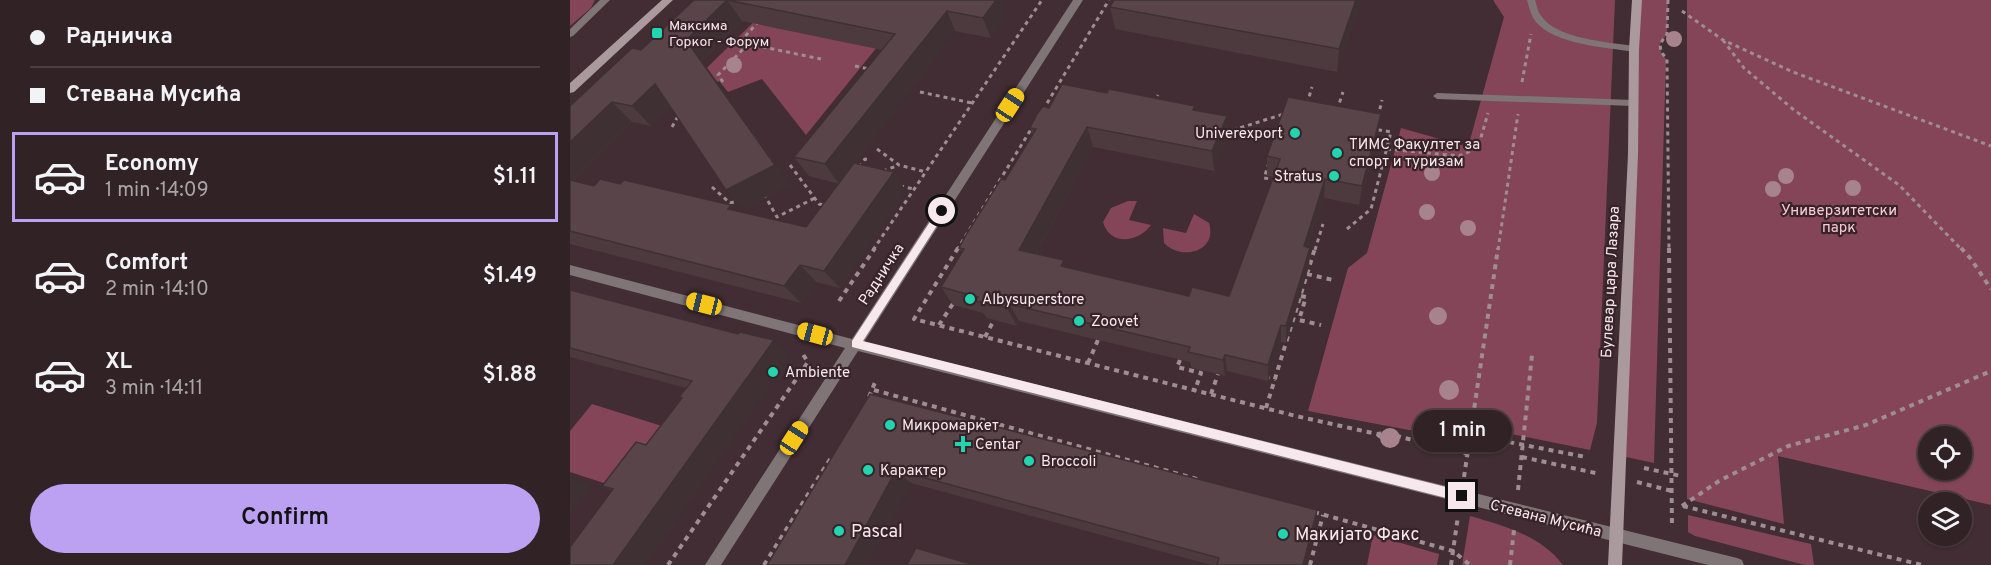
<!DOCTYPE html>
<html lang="en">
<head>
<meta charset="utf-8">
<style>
	body { margin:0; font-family:Overpass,sans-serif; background:#392a2e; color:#f1f3f6; height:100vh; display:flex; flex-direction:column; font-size:22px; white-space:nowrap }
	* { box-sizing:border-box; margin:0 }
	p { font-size:20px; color:#a8a4a7 }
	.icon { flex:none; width:33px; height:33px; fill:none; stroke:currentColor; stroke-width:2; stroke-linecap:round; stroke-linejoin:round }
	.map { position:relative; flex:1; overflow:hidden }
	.panel { display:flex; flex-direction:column; background:#312226; width:570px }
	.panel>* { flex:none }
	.banner { display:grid; align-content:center; height:132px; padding:0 30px; background:#312226 }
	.buttons { position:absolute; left:1348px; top:426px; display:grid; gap:12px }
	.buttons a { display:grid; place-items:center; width:54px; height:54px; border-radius:50%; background:#312226; box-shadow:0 2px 4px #0004,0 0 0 2px #4c3f43; font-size:30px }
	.end { position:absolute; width:27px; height:27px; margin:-14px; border:8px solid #f6e8ec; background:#111; box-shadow:0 0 0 3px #111 }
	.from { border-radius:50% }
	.bubble { position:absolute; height:42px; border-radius:21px; background:#312226; box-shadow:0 2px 4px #0004,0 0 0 2px #4c3f43; font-size:20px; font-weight:600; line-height:42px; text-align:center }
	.car { position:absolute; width:18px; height:36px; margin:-18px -9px; border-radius:8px; box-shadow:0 0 4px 2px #0007; background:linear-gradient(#f5c518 24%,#345 0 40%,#f5c518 0 76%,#345 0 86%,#f5c518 0) }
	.banner b { display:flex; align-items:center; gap:21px; height:57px; font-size:22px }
	.banner b+b { border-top:2px solid #4c3f43 }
	.banner i { width:15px; height:15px; background:#f1f3f6 }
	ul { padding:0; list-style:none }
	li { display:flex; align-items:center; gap:18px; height:90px; margin:0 12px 9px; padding:0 18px; border:3px solid transparent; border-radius:0px }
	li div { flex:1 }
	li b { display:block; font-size:22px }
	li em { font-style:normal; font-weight:600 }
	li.current { border-color:#bca0f2 }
	li>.icon { width:54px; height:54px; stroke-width:1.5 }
	.cta { display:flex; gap:12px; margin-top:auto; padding:12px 30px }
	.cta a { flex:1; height:69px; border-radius:36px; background:#bca0f2; color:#111; font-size:24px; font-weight:600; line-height:69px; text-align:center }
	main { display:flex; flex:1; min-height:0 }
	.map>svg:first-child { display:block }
	.green { fill:#854559; fill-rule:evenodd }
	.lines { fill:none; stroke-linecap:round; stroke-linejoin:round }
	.path-far1 { stroke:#9e8d92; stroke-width:3; stroke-dasharray:4 4; stroke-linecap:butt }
	.path { stroke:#9e8d92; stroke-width:4; stroke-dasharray:5 5; stroke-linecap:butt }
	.lane { fill:#7f7577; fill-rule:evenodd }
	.street { fill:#7f7577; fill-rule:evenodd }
	.secondary { fill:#aa999d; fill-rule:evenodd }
	.tree { fill:#a6838d }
	.wall { fill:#4d3a3f; fill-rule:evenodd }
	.shaded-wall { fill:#3e3033 }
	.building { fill:#594449; stroke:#3e3033; stroke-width:1.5 }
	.route { fill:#f6e8ec }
	.poi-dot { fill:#20d5b0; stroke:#372329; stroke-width:2 }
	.labels { text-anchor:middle; stroke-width:4.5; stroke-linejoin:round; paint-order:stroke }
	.far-poi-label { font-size:14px; fill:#f6e8ec; stroke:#372329; text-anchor:start }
	.poi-label { font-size:15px; fill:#f6e8ec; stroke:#372329; text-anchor:start }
	.park-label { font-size:15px; fill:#f9cad6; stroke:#372329 }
	.street-label { font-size:15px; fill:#f6e8ec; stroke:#372329 }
	.near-poi-label { font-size:18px; fill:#f6e8ec; stroke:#372329; text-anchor:start }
</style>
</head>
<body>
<main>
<section class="panel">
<div class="banner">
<b><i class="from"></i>Радничка</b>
<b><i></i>Стевана Мусића</b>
</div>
<ul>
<li class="current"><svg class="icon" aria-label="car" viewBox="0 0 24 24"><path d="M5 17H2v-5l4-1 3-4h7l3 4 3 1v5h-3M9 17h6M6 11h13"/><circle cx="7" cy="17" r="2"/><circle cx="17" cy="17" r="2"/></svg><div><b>Economy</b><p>1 min · 14:09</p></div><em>$1.11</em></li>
<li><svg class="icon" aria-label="car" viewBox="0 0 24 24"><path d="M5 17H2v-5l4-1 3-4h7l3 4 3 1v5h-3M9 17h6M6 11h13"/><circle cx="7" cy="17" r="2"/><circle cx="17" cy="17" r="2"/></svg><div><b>Comfort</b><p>2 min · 14:10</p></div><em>$1.49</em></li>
<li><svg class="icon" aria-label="car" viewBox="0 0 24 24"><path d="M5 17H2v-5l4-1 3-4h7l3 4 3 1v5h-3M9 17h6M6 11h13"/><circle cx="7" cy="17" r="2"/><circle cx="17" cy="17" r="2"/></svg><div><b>XL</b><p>3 min · 14:11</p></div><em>$1.88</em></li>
</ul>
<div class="cta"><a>Confirm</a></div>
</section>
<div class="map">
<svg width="1421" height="565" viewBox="0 0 1421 565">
	<rect width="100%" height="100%" fill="#412d33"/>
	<path class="green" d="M0 0H25L21 8 0 26Z
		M923 0H1045L1027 423 1020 450 927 431 892 440 738 411 778 268 797 253 831 128 898 147 934 17Z
		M1067 0H1098L1097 34 1090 44 1091 52 1096 59 1084 463 1056 457Z
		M1117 0H1421V505L1208 456 1214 524 1117 499ZM1359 436H1392V470H1359Z
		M195 11 316 36 236 135 192 79 158 92 149 81 117 96 110 94Z
		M558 201H567L559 220 581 225C569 242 540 247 533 222L541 208Z
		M624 214 639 223C648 252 611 261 594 243L593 228 616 233Z
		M22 404 95 427 49 488 0 472V431Z
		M1118 515 1241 544 1244 565H1235L1125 536 1118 532Z
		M900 516C934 526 970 535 993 565H892Z
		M803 535 869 554 867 565H797Z"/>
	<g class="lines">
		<path class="path-far1" d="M1098 0 1097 34 1090 44 1091 52 1097 59 1099 250
			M1112 11 1153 40 1223 72 1421 146
			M1153 40 1174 68 1224 110 1329 185 1392 250
			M169 42 251 59
			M170 42 189 21
			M285 66 299 69
			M153 82 148 75 178 44
			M952 82 961 34
			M350 92 402 103
			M584 103 588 95
			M737 104 742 87
			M473 110 539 0
			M767 110 773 92
			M808 117 812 100
			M102 127 107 118 111 116
			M655 130 660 131 717 113
			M307 149 329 165 356 172
			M817 149 889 156 908 148 918 113
			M699 163 694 178 707 180
			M220 165 249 204 257 206
			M289 167 295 159 299 160
			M313 171 329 165
			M330 186 344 189
			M142 187 160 203 171 200
			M194 194 207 217 245 198
			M777 229 801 209 821 132 804 129
			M303 250 472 0
			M387 250 463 126
			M745 250 753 224
			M928 250 948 114"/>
		<path class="path" d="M388 248 344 319 726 416 807 434 815 433 898 454 923 439 1016 457
			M1099 248 1102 528
			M1391 248 1401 259 1421 289
			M737 274 763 280
			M731 296 736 297 729 320 751 325
			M269 301 305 248
			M369 325 384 302
			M415 337 424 320
			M610 360 607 367 631 373 625 390
			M518 363 528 340
			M695 376 706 379
			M304 390 627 479
			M641 394 648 374
			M299 397 306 380
			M696 408 745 248
			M807 434 819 444 832 440
			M952 457 1030 474
			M1074 468 1111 476
			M894 477 928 248
			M1067 482 1102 491
			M948 490 962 355
			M1112 506 1149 481 1218 446 1296 425 1421 371
			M1113 506 1352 565
			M744 512 883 551 900 565
			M98 565 238 362 232 353
			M194 565 262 456
			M740 565 753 515
			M881 565 888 516
			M940 565 944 530"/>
		<path class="lane" d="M957 0H965C967 6 968 13 972 17 988 39 1038 42 1064 46L1068 49 1064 52C1036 47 986 45 966 22 961 16 959 7 957 0Z
			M867 93 1063 100 1067 103 1063 106 867 99 863 96Z"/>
		<path class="street" d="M30 0H40L3 36 0 37V29Z
			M503 0H513L294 342 1167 558 1172 560 1174 565H1138L288 351 151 565H135L275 348 0 275V265L282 339Z"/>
		<path class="secondary" d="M92 0H103L4 92 0 93V83Z
			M1062 0H1072L1069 49 1068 154 1052 565H1038L1058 154 1059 49Z"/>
	</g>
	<g class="tree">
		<circle cx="1104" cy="39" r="8"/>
		<circle cx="164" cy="65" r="8"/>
		<circle cx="862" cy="173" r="8"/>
		<circle cx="1216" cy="176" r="8"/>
		<circle cx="1283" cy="188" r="8"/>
		<circle cx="1203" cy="189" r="8"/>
		<circle cx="857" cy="212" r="8"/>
		<circle cx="898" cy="228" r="8"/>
		<circle cx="868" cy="316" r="9"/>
		<circle cx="879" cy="390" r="10"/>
		<circle cx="820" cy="438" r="10"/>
	</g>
	<path class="wall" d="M124 0H430L436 17 421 38 385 31 285 163 324 172 336 191 270 288 246 282 231 303 0 244V106L71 50ZM172 21 312 50 224 157 239 176 269 184 236 227 166 211 161 205 50 184 24 186 3 181 62 122 81 126 100 107 173 209 221 184 132 61Z
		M544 0H792L767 72 545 29 540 7Z
		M479 108 625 110 657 116 658 136 644 171 523 147 466 254 497 268 619 296H659L703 177 697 176V156L808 135 789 205 754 198 739 247 740 248 739 266 716 343 711 342 698 381 657 371 655 376 622 368 620 362 449 321 447 326 417 318 413 313 383 305 371 287 392 253 389 248 435 180 462 135 460 128Z
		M0 290 221 355 75 565H0L42 491 32 486 76 445 112 399 109 397 116 388 0 357Z
		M300 394 747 510 745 522 734 565H641L341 483 297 565H197Z"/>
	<path class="shaded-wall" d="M157 0 172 21 132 61 221 184 173 209 156 190 116 40Z
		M426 0H430L436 17 421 38 413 18Z
		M786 0H792L767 72 769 49Z
		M377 11 385 31 269 184 255 164Z
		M85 84 103 105 81 126 62 106Z
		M42 102 62 122 0 184V142Z
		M811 114 808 135 789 205 792 186Z
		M657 116 658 136 644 171 642 151Z
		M517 127 523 147 458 268 449 250Z
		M324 172 336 191 270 288 254 271Z
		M755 179 754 198 734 265V246Z
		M161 205 178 224 158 209Z
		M740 248 739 266 716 343V326Z
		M494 260 502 278 491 266Z
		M230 265 246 282 231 303 214 286Z
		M439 304 449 321 447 326 437 308Z
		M711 325V342L698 381V365Z
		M204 340 221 355 75 565H43Z
		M655 355 657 371 655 376 653 360Z
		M326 470 341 483 297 565H275Z
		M0 477 22 487 0 516Z
		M747 510 745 522 734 565H733Z"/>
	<path class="building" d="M124 0H426L413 18 377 11 255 164 224 157 325 34 157 0 116 40 205 165 156 190 85 84 62 106 42 102 0 142V106L62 48 71 50Z
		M544 0H786L769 49 540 7Z
		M492 84 537 93 539 89 625 106 623 110 657 116 642 151 517 127 449 250 494 260 491 266 619 296 622 287 659 296 710 159 697 156 718 97 811 114 792 186 755 179 734 246 740 248 716 326 711 325 698 365 655 355 653 360 618 352 620 347 439 304 437 308 406 301 408 297 371 287 394 249 389 248 396 235 431 179 435 180 466 129 460 128 467 114 473 106 479 108Z
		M284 163 324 172 254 271 230 265 214 286 0 231V180L24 186 30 179 50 184 54 180 161 205 158 209 236 227Z
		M0 290 168 334 170 332 204 340 43 565H0V547L43 489 32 486 66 442 76 445 112 398 109 397 122 381 0 348Z
		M300 394 747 510 733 565H647L649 558 326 470 275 565H197Z
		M346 548 404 565H337Z"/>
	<path class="route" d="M372 207 375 208V213L293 341 892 491 896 492V501L892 502 282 347V341L369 208Z"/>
	<g class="poi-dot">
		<rect x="81" y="27" width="12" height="12" rx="3"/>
		<circle cx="725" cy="133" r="6"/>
		<circle cx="767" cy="153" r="6"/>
		<circle cx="764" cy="176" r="6"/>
		<circle cx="400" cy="299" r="6"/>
		<circle cx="509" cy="321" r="6"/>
		<circle cx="203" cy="372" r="6"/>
		<circle cx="320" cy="425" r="6"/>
		<path d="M390 435h6v6h6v6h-6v6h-6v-6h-6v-6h6z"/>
		<circle cx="459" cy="461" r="6"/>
		<circle cx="298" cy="470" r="6"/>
		<circle cx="269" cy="531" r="6"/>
		<circle cx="713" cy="534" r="6"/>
	</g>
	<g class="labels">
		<g class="far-poi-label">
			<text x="99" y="30">Максима<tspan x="99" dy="16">Горког - Форум</tspan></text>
		</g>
		<g class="poi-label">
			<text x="713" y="138" text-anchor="end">Univerexport</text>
			<text x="779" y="149">ТИМС Факултет за<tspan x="779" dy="17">спорт и туризам</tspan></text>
			<text x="752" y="181" text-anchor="end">Stratus</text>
			<text x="412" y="304">Albysuperstore</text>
			<text x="521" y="326">Zoovet</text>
			<text x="215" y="377">Ambiente</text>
			<text x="332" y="430">Микромаркет</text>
			<text x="405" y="449">Centar</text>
			<text x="471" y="466">Broccoli</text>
			<text x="310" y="475">Карактер</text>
		</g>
		<g class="park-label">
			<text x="1269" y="215">Универзитетски<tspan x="1269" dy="17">парк</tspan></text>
		</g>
		<g class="street-label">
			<text transform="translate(311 274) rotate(-57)" y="5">Радничка</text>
			<text transform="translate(1040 282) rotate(-87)" y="5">Булевар цара Лазара</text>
			<text transform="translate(976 518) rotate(14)" y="5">Стевана Мусића</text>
		</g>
		<g class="near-poi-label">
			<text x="281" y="537">Pascal</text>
			<text x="725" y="540">Макијато Факс</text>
		</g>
	</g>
</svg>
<div class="buttons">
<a><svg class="icon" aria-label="locate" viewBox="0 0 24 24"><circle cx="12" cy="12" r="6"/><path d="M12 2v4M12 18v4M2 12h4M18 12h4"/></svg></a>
<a><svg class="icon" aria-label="layers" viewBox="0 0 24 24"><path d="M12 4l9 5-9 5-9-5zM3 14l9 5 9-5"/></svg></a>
</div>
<i class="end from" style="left:372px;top:211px"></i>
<i class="end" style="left:892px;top:496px"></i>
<div class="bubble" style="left:843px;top:410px;width:99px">1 min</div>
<i class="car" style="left:440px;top:105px;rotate:33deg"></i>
<i class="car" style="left:134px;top:304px;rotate:284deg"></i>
<i class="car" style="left:245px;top:334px;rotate:285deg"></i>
<i class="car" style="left:224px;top:438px;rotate:33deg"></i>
</div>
</main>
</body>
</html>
